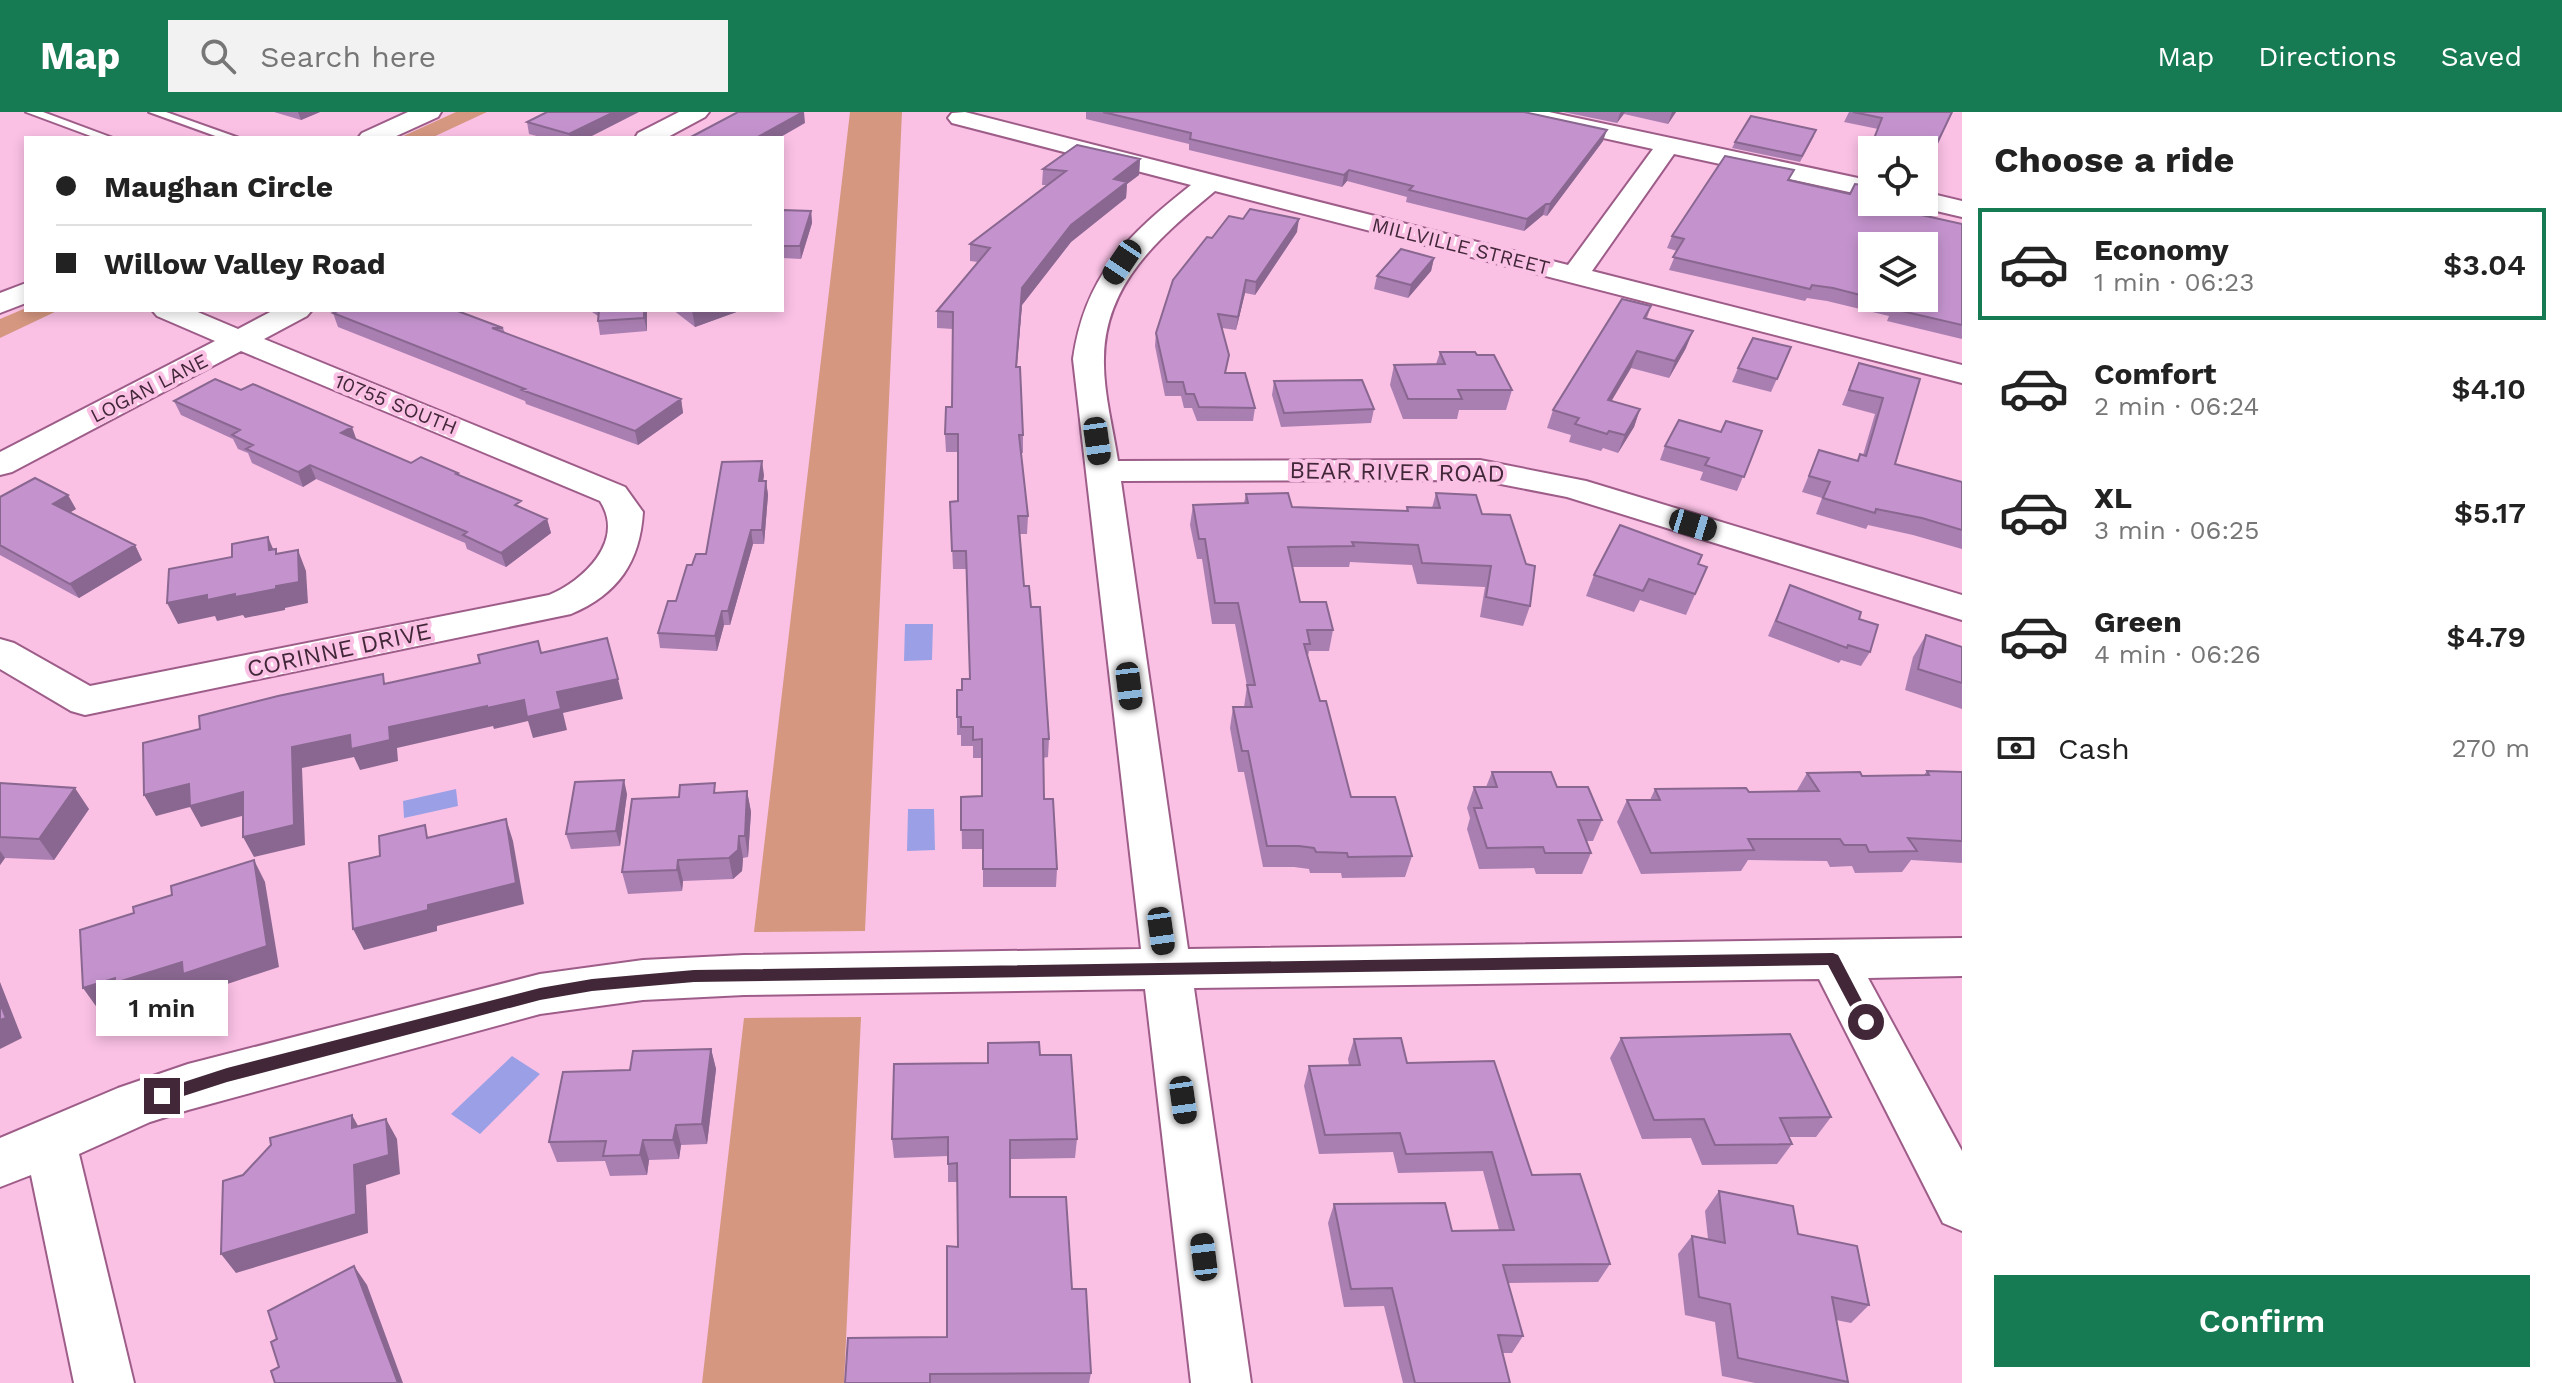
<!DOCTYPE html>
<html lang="en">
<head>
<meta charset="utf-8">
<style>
	body { margin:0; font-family:"Work Sans",sans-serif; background:#f2f2f2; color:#222; height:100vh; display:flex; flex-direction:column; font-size:30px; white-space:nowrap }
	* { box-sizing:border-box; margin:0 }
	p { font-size:26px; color:#767676 }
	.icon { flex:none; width:44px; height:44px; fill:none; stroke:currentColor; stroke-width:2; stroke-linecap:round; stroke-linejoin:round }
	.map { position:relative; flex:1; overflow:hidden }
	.sheet { display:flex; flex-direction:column; background:#fff; width:600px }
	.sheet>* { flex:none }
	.guide { position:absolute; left:24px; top:24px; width:760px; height:176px; border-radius:0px; box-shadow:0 4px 12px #0003; display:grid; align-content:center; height:176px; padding:0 32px; background:#fff }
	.buttons { position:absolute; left:1858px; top:24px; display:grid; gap:16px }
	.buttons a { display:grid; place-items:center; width:80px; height:80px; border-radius:0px; background:#fff; box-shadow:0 4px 12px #0003; font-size:40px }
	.end { position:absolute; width:36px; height:36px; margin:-18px; border:10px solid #422739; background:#fff; box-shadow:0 0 0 4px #fff }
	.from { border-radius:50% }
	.bubble { position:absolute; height:56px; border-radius:0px; background:#fff; box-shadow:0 4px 12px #0003; font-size:26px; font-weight:600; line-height:56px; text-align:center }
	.car { position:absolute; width:24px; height:48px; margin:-24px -12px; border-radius:10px; box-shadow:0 0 6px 2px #0007; background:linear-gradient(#222 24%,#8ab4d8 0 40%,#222 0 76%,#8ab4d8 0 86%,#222 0) }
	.guide b { display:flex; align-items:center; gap:28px; height:76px; font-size:30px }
	.guide b+b { border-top:2px solid #e0e0e0 }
	.guide i { width:20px; height:20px; background:#222 }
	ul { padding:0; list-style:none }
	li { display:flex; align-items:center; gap:24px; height:112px; margin:0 16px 12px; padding:0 16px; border:4px solid transparent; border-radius:0px }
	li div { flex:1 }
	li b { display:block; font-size:30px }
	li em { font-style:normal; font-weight:600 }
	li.active { border-color:#167a53 }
	li>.icon { width:72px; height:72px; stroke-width:1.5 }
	h2 { padding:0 32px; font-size:36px; line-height:96px }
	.pay { display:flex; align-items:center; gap:20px; height:88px; padding:0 32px; font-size:30px }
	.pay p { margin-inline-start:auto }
	.primary-button { display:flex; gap:16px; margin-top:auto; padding:16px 32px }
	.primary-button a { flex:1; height:92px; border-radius:0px; background:#167a53; color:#fff; font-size:32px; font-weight:600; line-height:92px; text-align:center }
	header { display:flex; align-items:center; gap:48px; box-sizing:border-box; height:112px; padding:0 40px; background:#167a53; color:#fff }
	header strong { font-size:38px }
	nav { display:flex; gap:44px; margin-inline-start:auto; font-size:28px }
	.search { width:560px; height:72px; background:#f2f2f2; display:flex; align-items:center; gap:20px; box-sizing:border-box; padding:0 28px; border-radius:0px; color:#767676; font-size:30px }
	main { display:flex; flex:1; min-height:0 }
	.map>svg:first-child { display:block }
	.green { fill:#d59780 }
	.water { fill:#9ba0e6 }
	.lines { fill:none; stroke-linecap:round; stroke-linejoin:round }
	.service-casing { stroke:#9d5d88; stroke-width:4 }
	.minor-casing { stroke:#9d5d88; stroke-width:4 }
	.tertiary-casing { stroke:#9d5d88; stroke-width:4 }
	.service { fill:#fff; fill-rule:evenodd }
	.minor { fill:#fff; fill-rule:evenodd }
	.tertiary { fill:#fff; fill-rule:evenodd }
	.wall { fill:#a97eb1 }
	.shaded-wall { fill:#896790 }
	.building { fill:#c493ce; stroke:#896790; stroke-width:2 }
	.route { fill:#422739 }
	.labels { text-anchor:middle; stroke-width:8; stroke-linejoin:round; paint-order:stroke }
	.far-street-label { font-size:20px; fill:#422739; stroke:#fac1e5 }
	.street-label { font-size:24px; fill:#422739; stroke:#fac1e5 }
</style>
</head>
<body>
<header>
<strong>Map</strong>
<div class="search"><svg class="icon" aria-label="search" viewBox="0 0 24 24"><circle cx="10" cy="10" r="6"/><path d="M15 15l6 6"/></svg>Search here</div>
<nav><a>Map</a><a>Directions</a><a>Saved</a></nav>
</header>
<main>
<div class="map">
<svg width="1962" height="1271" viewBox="0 0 1962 1271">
	<rect width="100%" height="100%" fill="#fac1e5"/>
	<path class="green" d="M456 0H487L431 26H399Z
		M850 0H902L865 819 754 820Z
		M26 196V198H59L0 226V207Z
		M861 905 844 1271H702L744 906Z"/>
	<path class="water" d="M905 512H933L932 548 904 549Z
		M456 677 458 694 404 706 403 689Z
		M908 697H934L935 738 907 739Z
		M512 944 540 962 480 1022 451 1002Z"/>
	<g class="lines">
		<g class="service-casing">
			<path id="service" d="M26 0H43L113 26H96Z
				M149 0H166L239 26H221Z"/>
		</g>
		<g class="minor-casing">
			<path id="minor" d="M679 0H709L705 5 666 26H635L638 21Z
				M965 0 1568 153 1653 37 1508 5 1504 0H1549L1872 69V85L1674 42 1592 159 1962 253V271L1215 79C1161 124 1105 170 1104 246 1103 279 1113 316 1118 349L1480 348 1586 369 1962 483V508L1567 385 1480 368 1121 369 1188 837 1962 826V864L1868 866 1962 1039V1119L1943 1111 1819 867 1194 876 1251 1271H1191L1145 877 744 883 643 888 540 902 188 998 150 1010 79 1042 134 1271H74L31 1063 0 1075V1026L118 976 188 952 540 862 643 848 744 843 1141 837 1073 247C1085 163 1127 124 1191 73L952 11 948 6 952 1Z
				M1924 80 1962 89V105L1915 94 1912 90H1924Z
				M152 198H193L238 217 274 198H312L307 204 264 227 625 375 643 400C640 450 618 482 571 502L85 603 71 599 0 557V527L14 531 90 574 549 483C583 469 626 429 600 389L241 239 12 360 0 363V340L215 229 157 204Z"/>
		</g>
		<g class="tertiary-casing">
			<path id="tertiary" d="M408 0H441L438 5 392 26H358L362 21Z
				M26 171V191L0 201V181Z"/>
		</g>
		<use href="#service" class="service"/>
		<use href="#minor" class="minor"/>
		<use href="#tertiary" class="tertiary"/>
	</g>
	<path class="wall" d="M274 0H320L301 8Z
		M1086 0H1524L1603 29 1547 104 1543 103 1524 119 1406 90 1407 85 1347 69 1342 75 1189 38V32L1086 7Z
		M1563 0H1676L1668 12 1624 2 1617 11Z
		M1849 0H1952L1927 53H1924V38H1872V67L1859 63 1878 17 1844 10Z
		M527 10 588 26H544L529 22Z
		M1814 24 1800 50 1732 36 1735 30Z
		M1140 47 1139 63 1127 72 1126 86 1071 130 1022 193 1017 255 1023 323V341H1021L1028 404 1027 422H1020L1024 474 1031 495 1049 627 1048 645 1043 646 1044 687 1057 757 1056 775H983V737H962L961 685 982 684V646H973V634H961V623H957V578H962L970 567 966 457H953L950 390 958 389V340H946L945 322 952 295 953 217 937 216V199L978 150 970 149V132L1048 73H1042L1043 57Z
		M1790 69 1899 93 1917 102 1962 112V227L1887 209 1889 204 1827 189 1807 186 1805 189 1669 158 1677 139 1667 136 1672 124Z
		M782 98 811 99 812 111 801 147 782 146Z
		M1297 120 1255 183 1245 181 1236 218 1222 216 1226 261 1255 296 1253 309H1197L1192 296H1184L1181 284H1165L1155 234 1156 221Z
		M1434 146 1431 159 1408 186 1374 177 1377 164Z
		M1651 194 1647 206 1686 236 1669 266 1631 256 1611 289 1640 297 1634 315 1618 341 1603 336 1601 339 1569 330 1571 323 1547 316 1553 298Z
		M589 198H647V219L600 223 598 209V204Z
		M673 198H742L695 215Z
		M333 201 503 216 505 221 681 287 683 301 638 333 526 292 525 289 338 215Z
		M1791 235 1771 280 1732 270 1738 256Z
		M1440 240 1477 243 1512 278 1506 298H1459L1457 307H1403L1390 273 1394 253 1436 252Z
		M1859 251 1920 267 1895 352 1962 370V437L1913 423 1868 413 1866 417 1816 402 1822 386 1802 380 1819 338 1857 348 1860 342 1863 343 1875 302 1842 293Z
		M1274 269 1374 297 1371 311 1281 315 1272 283Z
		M174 289 357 328 411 351 459 363 523 397 547 407 551 421 506 455 467 437 465 431 316 367 303 375 252 351 248 341 238 337 233 327 181 303Z
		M1762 319 1737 379 1700 368 1703 360 1660 348 1665 334 1721 320Z
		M764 363 763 369H766L768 383 764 432H753L730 513H724L717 539 660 536 658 521 676 489 706 442Z
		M1436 381 1482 402 1530 494 1523 514 1480 505 1485 475 1417 472 1412 453 1350 450 1349 455H1292L1300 490 1333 518 1329 539H1309L1308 544 1320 589 1351 685 1412 744 1405 765 1342 766 1341 761H1310L1309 757 1294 755H1263L1244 660H1238L1230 616 1233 595H1244L1247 574 1235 512H1212L1202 447H1197L1190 413 1193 393 1244 391 1246 382 1292 395 1406 399 1407 395 1432 396Z
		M0 385 76 397 70 400 135 433 142 448 79 486 0 443Z
		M1707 455 1686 503 1640 488 1634 500 1586 484 1594 463Z
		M1790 473 1859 507 1870 540 1861 554 1841 548 1839 551 1768 524Z
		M1926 523 1962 535V597L1905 578 1913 545Z
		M1927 659 1962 660V751L1911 748 1902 760 1855 761 1852 754 1830 755 1827 749 1748 748 1741 759 1641 762 1617 710 1627 688H1650L1655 677 1749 680H1796L1807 661 1862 664 1924 663Z
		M1492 660 1557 675 1602 708 1593 729H1587L1591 741 1582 762H1536L1534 756 1479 757 1467 717 1470 706 1467 696 1474 675H1486Z
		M0 671 89 697 54 748 5 746 0 753Z
		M747 679 751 700 748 745 743 746 742 759 733 767 683 769 682 779 628 782 622 760 679 685 717 681Z
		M627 682 620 734 571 737 566 722Z
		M1621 926 1831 1005 1816 1025H1789L1792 1032 1777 1052 1702 1053 1691 1026 1642 1027 1610 946Z
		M1354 927 1407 951 1532 1063 1610 1152 1598 1170 1508 1171 1523 1224 1512 1241H1502L1510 1271H1403L1384 1194 1344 1195 1328 1111 1334 1092 1452 1119 1499 1118 1483 1059 1398 1061 1393 1040 1319 1042 1304 974 1309 954 1349 953 1348 947Z
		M711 937 716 957 707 1032 681 1033 679 1047 649 1048 647 1063 610 1064 605 1049 557 1050 549 1030 630 958Z
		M1040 943 1077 1027 1075 1046 1010 1047V1085L1072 1177 1091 1261 1089 1271H845L947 1225 958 1135 957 1070H948V1044L894 1046 892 1027 988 951Z
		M1719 1079 1798 1122 1869 1193 1851 1211 1836 1208 1848 1270 1846 1271H1755L1722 1264 1715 1210 1685 1203 1678 1142 1692 1124 1708 1127 1705 1099Z"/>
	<path class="shaded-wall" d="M298 0H320L301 8Z
		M614 0H639L588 26H570L569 22Z
		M803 0H804L805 11 779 26H756Z
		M1621 0H1625L1617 11 1620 1Z
		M1672 0H1676L1668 12Z
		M1607 18 1603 29 1547 104 1550 92Z
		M1140 47 1139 63 1127 72 1126 86 1071 130 1022 193 1015 273 1022 176 1071 113 1114 67Z
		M1349 58 1347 69 1342 75 1344 63Z
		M1546 92 1543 103 1524 119 1527 107Z
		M811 99 812 111 801 147 800 134Z
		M1299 107 1297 120 1255 183 1256 170Z
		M1434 146 1431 159 1408 186 1411 173Z
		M1246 168 1245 181 1236 218 1238 205Z
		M644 198H647V219L644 206Z
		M692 198H742L695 215Z
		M1693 219 1686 236 1669 266 1675 249Z
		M1637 239 1631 256 1602 305 1608 288Z
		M681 287 683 301 638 333 635 319Z
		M1640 297 1634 315 1618 341 1625 323Z
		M352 315 357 329 341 321Z
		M762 349 764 363 761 383 759 369Z
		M310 353 316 367 303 375 298 360Z
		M766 369 768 383 764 432 762 418Z
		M68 383 76 397 61 406 53 392Z
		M547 407 551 421 506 455 501 441Z
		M751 418 753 432 730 513 728 499Z
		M268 425 277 446 269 438Z
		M135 433 142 448 79 486 70 472Z
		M298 438 306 459 308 491 285 496V498L245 506 243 503 217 509 215 504 178 512 167 491 207 483 276 474Z
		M722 499 724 513 717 539 715 524Z
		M618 567 623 587 563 601 567 618 533 626 528 609 494 617 493 614 397 636 398 649 360 658 354 645 302 656 305 733 254 745 243 725 292 635Z
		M624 668 627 682 620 734 616 719Z
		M189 672 243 680 253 701 201 715 190 695 156 704 144 683Z
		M75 676 89 697 54 748 39 727Z
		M747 679 751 700 748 745 745 724Z
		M506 707 513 729 524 792 437 814V819L364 838 353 817 428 793Z
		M739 724 743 746 742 759 733 767 729 746Z
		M0 739 5 746 0 753Z
		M254 748 265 770 279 855 197 882 190 872 130 892 127 887 98 897 83 876Z
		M678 748 683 769 682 779 677 758Z
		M0 870 22 926 0 937Z
		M711 937 716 957 707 1032 702 1012Z
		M352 1003 363 1023 352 1016Z
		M386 1007 397 1027 400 1062 366 1073 368 1121 236 1161 221 1142 354 1053Z
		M676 1013 681 1033 679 1047 673 1028Z
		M643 1028 649 1048 647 1063 640 1043Z
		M354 1154 367 1173 403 1271H398Z"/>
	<path class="building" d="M547 0H614L569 22 527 10Z
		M738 0H803L756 26H689Z
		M1103 0H1524L1607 18 1550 92H1546L1527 107 1409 78 1413 74 1349 58 1344 63 1190 27 1191 21Z
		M1853 0H1952L1932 42 1924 40V38H1872V54L1864 52 1882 6Z
		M1751 4 1816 18 1802 44 1735 30Z
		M1077 33 1140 47 1114 67 1127 70 1071 113 1022 176 1016 255H1020L1023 323H1019L1028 404H1018L1024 474H1029L1031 495H1040L1049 627H1043L1044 687H1053L1057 757H983V718H961V685L982 684V627L973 628V615H961V605H957V578H962V567H970L966 439H952L950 390 958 389V322H945L946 295H952L953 200 937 199 990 136 970 132 1066 59 1043 57Z
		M1725 44 1794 58 1788 68 1850 82 1855 72 1872 74V90H1900L1899 93 1918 98 1917 102 1962 112V213L1893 197 1895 191 1874 186H1924V134H1872V186L1833 176 1812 173 1810 177 1673 145 1684 127 1672 124Z
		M1250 97 1299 107 1256 170 1246 168 1238 205 1218 202 1229 243 1225 261H1245L1255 296 1199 295 1194 282H1186L1183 270H1167L1156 221 1173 168 1207 125 1212 126 1229 104 1243 107Z
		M782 98 811 99 800 134H782Z
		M1401 137 1434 146 1411 173 1377 164Z
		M1622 187 1651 194 1644 206 1693 219 1675 249 1637 239 1608 288 1640 297 1625 323 1609 319 1607 322 1575 312 1579 306 1553 298Z
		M340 198H455L503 216H492L681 287 635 319 522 278 525 277 333 201Z
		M599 198H644V206L598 209Z
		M1753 226 1791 235 1777 267 1738 256Z
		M1440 240H1475L1477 243H1494L1512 278H1458L1462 287H1408L1394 253 1445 252Z
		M1859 251 1920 267 1895 352 1962 370V418L1922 406 1876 397 1875 401 1823 386 1830 370 1809 364 1819 338 1858 349 1860 342 1866 344 1883 286 1849 278Z
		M215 267 241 278 253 272 352 315 341 321 411 351 421 345 458 361 456 362 521 389 515 393 547 407 501 441 463 423 467 420 310 353 298 360 246 337 253 333 232 323 240 318 174 289Z
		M1362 268 1374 297 1284 301 1274 269Z
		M1679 308 1721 320 1726 309 1762 319 1744 365 1705 353 1709 346 1665 334Z
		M762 349 759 369H766L762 418H751L728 499H722L715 524 658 521 668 489H676L687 453H692L696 442H706L722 350Z
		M35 366 68 383 53 392 135 433 70 472 0 433V385Z
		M1288 381 1292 395 1408 399 1407 395 1440 396 1436 381 1476 383 1482 402 1510 403 1526 452 1535 454 1530 494 1486 485 1491 454 1422 451 1418 433 1352 430 1354 434 1288 435 1300 490H1326L1333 518H1307L1310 532H1304L1320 589H1326L1351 685H1395L1412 744 1348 745 1347 741 1316 740 1314 736 1299 734H1267L1248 639H1242L1233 595H1252L1247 573H1255L1238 491H1215L1205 427H1199L1193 393 1248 391 1246 382Z
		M1620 413 1702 443 1698 452 1707 455 1695 482 1649 467 1643 479 1594 463Z
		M268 425 269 438 276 437V442L298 438 299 470 276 474V477L235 485V482L207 488V483L167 491 169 457 232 445V432Z
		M1790 473 1861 500 1859 507 1878 513 1870 540 1848 533 1847 536 1776 509Z
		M1926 523 1962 535V571L1918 557Z
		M607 526 618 567 557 580 561 597 527 605 524 588 487 596V594L389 615 390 628 351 637 350 623 292 635 294 713 243 725V680L190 694 189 672 144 683 143 631 200 617 199 604 278 584 383 562 384 572 480 551 478 543 538 529 541 541Z
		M1927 659 1962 660V729L1908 726 1917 739 1869 740 1866 733H1844L1840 727H1748L1754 738 1651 741 1627 688H1660L1655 677 1746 676 1749 680 1819 679 1807 661 1860 660 1862 664 1929 663Z
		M1492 660H1551L1557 675H1588L1602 708H1578L1591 741H1545L1543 735 1487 736 1474 696H1482L1474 675H1497Z
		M624 668 616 719 566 722 575 670Z
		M0 671 75 676 39 727 0 725Z
		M715 671 714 681 747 679 745 724H739L738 738 729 746 678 748 677 758 622 760 632 687 679 685 680 673Z
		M506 707 516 771 428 793V798L353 817 349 751 380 744 379 724 425 713 427 726Z
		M254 748 267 834 183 862 182 850 115 871V866L83 876 80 818 134 801 133 795 172 783 171 774Z
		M0 891 6 906 0 908Z
		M1790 922 1831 1005 1780 1006 1792 1032 1715 1033 1704 1007 1654 1008 1621 926Z
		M1401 926 1407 951 1494 949 1532 1063 1580 1062 1610 1152 1503 1153 1523 1224 1498 1223 1510 1271H1415L1392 1176 1351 1177 1334 1092 1445 1091 1452 1119 1514 1118 1492 1040 1406 1042 1400 1021 1325 1023 1309 954 1360 953 1354 927Z
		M1039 930 1040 943H1071L1077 1027 1010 1028V1085H1066L1072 1177H1086L1091 1261 930 1262V1271H845L848 1226 947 1225V1134L958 1135 957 1051 948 1052V1025L892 1027 894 952 988 951V931Z
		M711 937 702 1012 676 1013 673 1028H643L640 1043 603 1044 606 1029 549 1030 563 960 630 958 633 939Z
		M352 1003V1016L386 1007 389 1043 354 1053 356 1102 221 1142 223 1069 243 1063 271 1033 270 1026Z
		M1719 1079 1793 1094 1798 1122 1857 1134 1869 1193 1832 1185 1848 1270 1738 1246 1730 1192 1699 1185 1692 1124 1725 1131Z
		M354 1154 398 1271H275L271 1259 279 1255 271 1230 277 1227 268 1199Z"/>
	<path class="route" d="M1833 841 1838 843 1871 906V915H1861L1828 853 694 870 592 879 540 888 227 970 162 991 154 984 156 979 227 956 540 876 592 867 694 858Z"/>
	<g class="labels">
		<g class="far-street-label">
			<text transform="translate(1461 134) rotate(14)" y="7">MILLVILLE STREET</text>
			<text transform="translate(149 276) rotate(-27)" y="7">LOGAN LANE</text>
			<text transform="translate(396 292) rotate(22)" y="7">10755 SOUTH</text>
		</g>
		<g class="street-label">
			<text transform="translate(1397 360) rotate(1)" y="8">BEAR RIVER ROAD</text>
			<text transform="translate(339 538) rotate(-12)" y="8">CORINNE DRIVE</text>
		</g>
	</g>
</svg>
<div class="buttons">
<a><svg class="icon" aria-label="locate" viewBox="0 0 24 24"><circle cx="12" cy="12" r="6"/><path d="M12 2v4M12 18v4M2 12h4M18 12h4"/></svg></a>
<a><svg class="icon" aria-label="layers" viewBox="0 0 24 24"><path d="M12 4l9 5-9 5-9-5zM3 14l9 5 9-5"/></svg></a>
</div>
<i class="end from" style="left:1866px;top:910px"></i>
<i class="end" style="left:162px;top:984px"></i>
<div class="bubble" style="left:96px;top:868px;width:132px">1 min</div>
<i class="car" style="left:1122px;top:150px;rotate:214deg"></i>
<i class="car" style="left:1097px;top:329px;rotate:172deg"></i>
<i class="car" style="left:1693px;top:413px;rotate:107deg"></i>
<i class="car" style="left:1129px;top:574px;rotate:173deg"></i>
<i class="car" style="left:1161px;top:819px;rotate:172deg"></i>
<i class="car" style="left:1183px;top:988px;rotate:172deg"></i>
<i class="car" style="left:1204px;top:1145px;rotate:353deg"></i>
<div class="guide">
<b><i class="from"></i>Maughan Circle</b>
<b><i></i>Willow Valley Road</b>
</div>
</div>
<section class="sheet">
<h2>Choose a ride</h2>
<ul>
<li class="active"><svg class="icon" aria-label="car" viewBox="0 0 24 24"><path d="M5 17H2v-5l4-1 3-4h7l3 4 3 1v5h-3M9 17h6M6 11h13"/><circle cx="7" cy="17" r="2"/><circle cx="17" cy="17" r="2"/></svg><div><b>Economy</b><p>1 min · 06:23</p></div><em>$3.04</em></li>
<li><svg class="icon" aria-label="car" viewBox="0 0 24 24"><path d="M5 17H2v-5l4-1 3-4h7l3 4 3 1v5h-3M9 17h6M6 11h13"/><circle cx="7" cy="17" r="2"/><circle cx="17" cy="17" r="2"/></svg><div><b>Comfort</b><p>2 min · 06:24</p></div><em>$4.10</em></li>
<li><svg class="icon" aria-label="car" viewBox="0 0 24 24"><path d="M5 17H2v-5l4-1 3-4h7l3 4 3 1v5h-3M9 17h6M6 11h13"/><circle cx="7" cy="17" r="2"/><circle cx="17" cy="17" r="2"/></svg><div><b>XL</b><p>3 min · 06:25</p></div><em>$5.17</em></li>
<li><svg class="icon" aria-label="car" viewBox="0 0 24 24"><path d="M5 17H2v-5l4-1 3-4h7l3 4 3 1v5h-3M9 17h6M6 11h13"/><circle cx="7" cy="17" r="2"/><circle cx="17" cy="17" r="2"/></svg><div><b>Green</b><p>4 min · 06:26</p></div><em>$4.79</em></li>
</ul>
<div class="pay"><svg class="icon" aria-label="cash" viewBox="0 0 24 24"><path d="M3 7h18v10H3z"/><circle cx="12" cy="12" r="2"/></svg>Cash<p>270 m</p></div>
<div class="primary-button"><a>Confirm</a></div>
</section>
</main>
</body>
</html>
